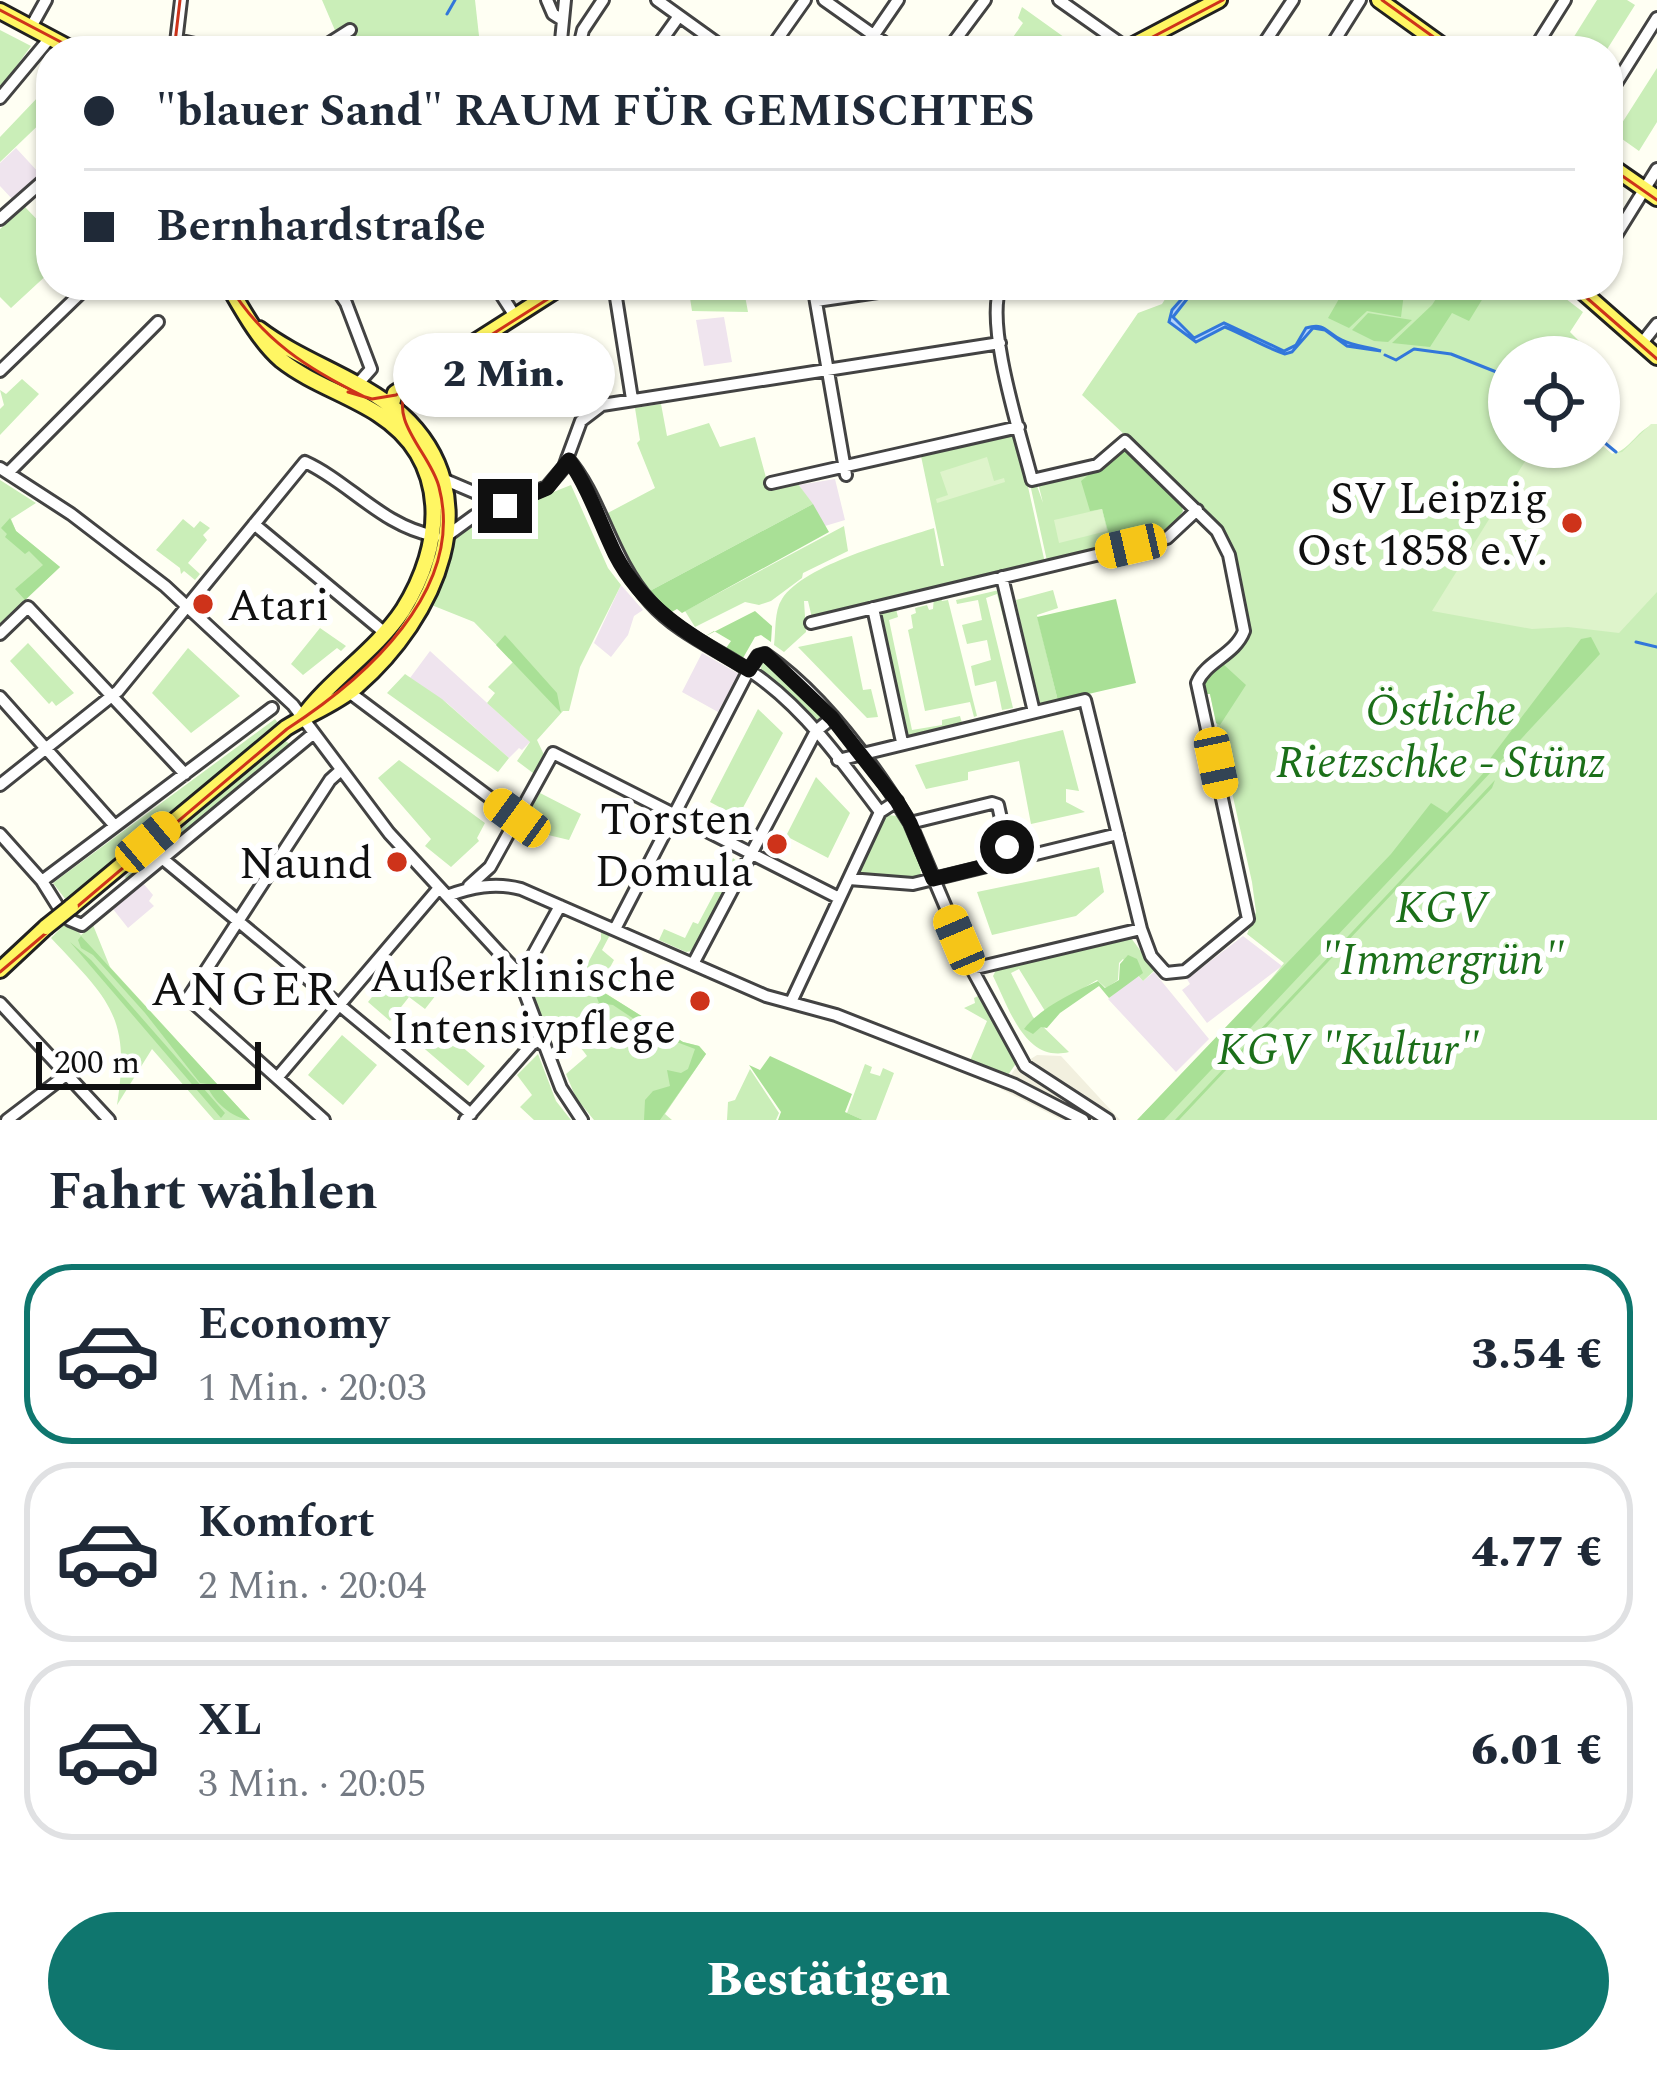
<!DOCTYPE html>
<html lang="de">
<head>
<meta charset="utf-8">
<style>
	body { margin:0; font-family:Spectral,serif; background:#f2f2f3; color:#1f2937; height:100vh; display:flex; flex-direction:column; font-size:45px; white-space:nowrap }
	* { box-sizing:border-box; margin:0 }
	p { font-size:39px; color:#747a83 }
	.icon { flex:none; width:66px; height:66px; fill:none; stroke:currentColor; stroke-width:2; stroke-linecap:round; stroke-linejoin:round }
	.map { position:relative; height:1120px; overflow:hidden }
	.side { display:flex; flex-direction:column; background:#fff; flex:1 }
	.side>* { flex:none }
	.guide { position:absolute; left:36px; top:36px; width:1587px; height:264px; border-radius:48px; box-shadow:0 3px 9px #0004; display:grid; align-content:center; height:264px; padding:0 48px; background:#fff }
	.buttons { position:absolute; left:1488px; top:336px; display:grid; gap:24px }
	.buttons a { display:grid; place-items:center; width:132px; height:132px; border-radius:50%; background:#fff; box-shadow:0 3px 9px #0004; font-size:60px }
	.scale { position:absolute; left:36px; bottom:30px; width:225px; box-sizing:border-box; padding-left:12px; border:6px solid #101010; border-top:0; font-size:33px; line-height:42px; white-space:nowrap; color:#101010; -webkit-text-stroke:9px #fff; paint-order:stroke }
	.end { position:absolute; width:54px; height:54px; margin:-27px; border:15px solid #101010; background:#fff; box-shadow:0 0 0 6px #fff }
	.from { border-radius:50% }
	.bubble { position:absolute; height:84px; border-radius:42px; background:#fff; box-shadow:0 3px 9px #0004; font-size:39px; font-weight:800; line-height:84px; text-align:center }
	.car { position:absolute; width:36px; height:72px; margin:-36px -18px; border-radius:15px; box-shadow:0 0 9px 3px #0007; background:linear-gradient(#f5c518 24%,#345 0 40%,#f5c518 0 76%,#345 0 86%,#f5c518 0) }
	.guide b { display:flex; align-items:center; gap:42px; height:114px; font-size:45px }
	.guide b+b { border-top:3px solid #e0e1e3 }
	.guide i { width:30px; height:30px; background:#1f2937 }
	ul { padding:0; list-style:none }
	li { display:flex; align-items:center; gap:36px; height:180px; margin:0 24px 18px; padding:0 24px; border:6px solid #e0e1e3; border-radius:48px }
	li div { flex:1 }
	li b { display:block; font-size:45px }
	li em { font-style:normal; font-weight:800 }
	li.selected { border-color:#0f766e }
	li>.icon { width:108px; height:108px; stroke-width:1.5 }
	h2 { padding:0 48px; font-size:54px; line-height:144px }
	.cta { display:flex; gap:24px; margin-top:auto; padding:24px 48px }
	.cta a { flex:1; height:138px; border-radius:72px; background:#0f766e; color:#fff; font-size:48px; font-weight:800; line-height:138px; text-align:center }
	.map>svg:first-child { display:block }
	.industrial { fill:#efe4ee }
	.green { fill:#caeeb8 }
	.forest { fill:#a9e096 }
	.pitch { fill:#def4cb }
	.plaza { fill:#f2f0df }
	.water { fill:#b2d2fc; stroke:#3277da; stroke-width:3 }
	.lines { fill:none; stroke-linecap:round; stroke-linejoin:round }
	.stream { stroke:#3277da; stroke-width:3 }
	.minor-casing { stroke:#434343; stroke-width:16 }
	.major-casing { stroke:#212121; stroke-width:20 }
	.minor { stroke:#fff; stroke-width:10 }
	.major { stroke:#fff663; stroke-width:14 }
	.tram { stroke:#ce331a; stroke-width:3 }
	.major-bridge-casing { stroke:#212121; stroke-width:20; stroke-linecap:butt }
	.major-bridge { stroke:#fff663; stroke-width:14 }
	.route { stroke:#101010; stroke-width:15 }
	.poi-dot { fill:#ce331a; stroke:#fff; stroke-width:4.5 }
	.labels { text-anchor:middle; stroke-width:12; stroke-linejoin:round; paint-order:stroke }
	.poi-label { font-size:45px; fill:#101010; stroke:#fff; text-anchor:end }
	.park-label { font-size:45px; font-style:italic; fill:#1b6f19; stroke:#fff }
	.neighbourhood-label { font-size:48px; letter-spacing:3px; fill:#101010; stroke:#fff }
</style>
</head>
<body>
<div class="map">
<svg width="1657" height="1120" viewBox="0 0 1657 1120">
	<rect width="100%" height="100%" fill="#fffff3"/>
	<path class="industrial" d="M16 148 41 175 13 200 0 186V163Z
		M724 317 732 362 704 366 696 320Z
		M835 479 845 520 825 526 799 485Z
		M621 585 643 610 634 616 628 635 611 657 594 643Z
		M430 651 530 742 522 750 519 748 509 758 447 703 410 678Z
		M702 653 739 674 718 712 682 692Z
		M143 883 153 895 149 901 154 906 128 928 113 909Z
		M1243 936 1282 966 1207 1023 1182 990 1190 984 1187 979Z
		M1154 972 1209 1039 1176 1072 1108 999 1137 975 1143 981Z"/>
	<path class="green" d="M322 0H475L479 36 473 51H322L340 42Z
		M1597 0H1627L1635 5 1606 51H1565Z
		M1022 7 1082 50 1026 51 1011 40 1023 23 1018 18Z
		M0 30 31 46 0 89Z
		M1657 68V122L1639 151 1615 134Z
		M50 78 51 113 0 162V137L40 95 38 91Z
		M25 207 51 234V271L11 308 0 297V229Z
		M688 285H743L748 312 692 311Z
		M1174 285H1548L1583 312 1570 332 1579 341 1568 357H1509V447H1599V443L1612 454C1632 450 1637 427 1657 424V1120H1151L1142 1115 1244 1012 1284 963 1247 934 1256 912 1252 882 1210 694H1205L1203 684 1249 636 1241 575 1238 574 1219 527 1200 505 1082 395 1138 313 1162 304Z
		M22 379 39 394 0 435V409L4 405 0 390 6 394Z
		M661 404 667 436 709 423 720 447 755 437 768 485 795 480 813 504 646 593 624 561 604 515 655 488 637 443 640 440 635 408Z
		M1016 433 1045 563 812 618 808 601H804L806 632 784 652 774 645C776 631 774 611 782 599 805 564 895 541 934 528L941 566H944L921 456Z
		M1099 469 1102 508 1111 543 1047 561 1030 484 1036 483 1043 503 1038 483Z
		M0 480 36 503 11 519 16 531 60 567 0 624Z
		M571 485 608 568 621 585 580 667 569 711H563L537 740 546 759 537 776 517 761 530 742 487 703 495 693 488 687 513 662 474 622 429 604 455 539 470 525Z
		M183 519 194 528 200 521 210 528 203 535 207 540 188 563 200 574 195 580 184 571 181 574 180 568 156 550Z
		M844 526 848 551 803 573 802 578 771 601 759 605 745 602 695 627 685 611Z
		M999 590 1027 707 997 594 986 598 1013 708 1002 710 996 681 975 686 971 666 991 660 987 640 967 644 962 625 982 620 978 600 957 604 956 600Z
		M1053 590 1058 608 1037 615 1058 701 1037 706 1016 600Z
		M941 595 942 601 948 600 977 716 974 717 970 702 925 711 908 630 913 628 911 615 916 613 915 608 927 605 929 610 933 609 934 596Z
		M895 605 898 617 889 620 912 730 942 725V720L960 716 962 723 905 737 879 615Z
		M320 628 346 646 341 651 337 648 303 675 291 664Z
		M852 636 863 690 871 689 878 717 867 718 798 647Z
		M28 643 74 693 56 706 52 701 49 704 10 661Z
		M188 648 240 696 191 733 152 693Z
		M763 659 770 660 827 716 817 727 760 672Z
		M405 674 442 699 509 758 498 772 387 693Z
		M758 709 783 733 738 817 710 802Z
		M275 719 278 723 66 900 53 883Z
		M1063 730 1079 791 1066 789V802L1085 812 1031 824 1019 761 968 772V780L926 789 915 765Z
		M284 740 290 744 127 880 125 877Z
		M399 760 485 823 477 838 479 841 451 867 425 846 431 839 378 778Z
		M816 777 850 813 828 858 786 836Z
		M540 793 581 814 569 840 544 834 526 817Z
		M887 815 898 816C908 833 921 857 921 877L916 880 861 875 860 869Z
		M733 858 739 863 692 951 686 952 659 940 664 929 685 938 693 922 698 924Z
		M1099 867 1104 892 1076 916 992 935 977 892Z
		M68 921 81 935 93 925 110 967 250 1120H214L152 1049 117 1105C131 1016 109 1000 51 938Z
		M601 932 610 935 602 950 614 960 607 973 608 981 616 983 622 974 631 979 623 996 588 978 592 985 683 1042 699 1046 706 1054 665 1114 672 1120H594L576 1098 566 1074 587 1056C576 1041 569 1033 549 1037L528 979 533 969 573 990 601 939Z
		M1131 938 1155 970 1143 981 1123 959 1119 963 1118 980 1106 988 1097 980 1045 1011 1019 969 1011 973 1033 1017 1069 1052C1025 1063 1009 1008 993 976L996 970Z
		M387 978 409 996 422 983 436 995 425 1009 409 997 390 1021 368 1002Z
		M978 996 1017 1062 1008 1075 1001 1076 969 1063 987 1021 964 1008 975 1003 974 998Z
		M431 1031 450 1047 455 1041 485 1066 468 1086 419 1044Z
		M342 1035 377 1065 343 1105 308 1075Z
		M538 1054 556 1101 571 1120H534L520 1107 532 1095 517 1075Z
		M865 1064 872 1067 870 1073 880 1076 883 1068 894 1073 876 1120H863L847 1113Z
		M750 1069 779 1113 776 1120H727L728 1102 735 1100Z"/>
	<path class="forest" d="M1347 285H1405L1401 317 1367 311 1349 328 1328 318Z
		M1445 285H1491L1469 321 1452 313 1430 347 1392 343 1432 305Z
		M1368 313 1412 320 1388 342 1374 341 1352 330Z
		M1124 446 1181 504 1183 511C1162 542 1145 535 1111 543L1102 509 1090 511 1081 481Z
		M813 504 829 532 682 613 677 609 668 614 646 593Z
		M10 518 16 531 60 567 25 600 15 589 43 565 29 551 25 554 5 537 7 534 1 528Z
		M1116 599 1136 683 1058 701 1037 617Z
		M755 611 772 626 771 642 761 635 755 637 743 658 724 651 731 641 714 631 702 638Z
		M505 635 557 693 561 713 496 645Z
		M1591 637 1600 654 1496 766 1489 760 1581 639Z
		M1222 663 1246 685 1220 725 1216 723 1210 694H1205C1202 678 1210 673 1222 663Z
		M1488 768 1492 771 1164 1120H1137L1391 854 1431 803 1447 813Z
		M1495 780 1492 788 1179 1120H1175Z
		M81 936 250 1120C233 1119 210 1099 207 1084L200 1083 145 1013 93 955 81 948 78 940Z
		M70 942 91 960 225 1113 221 1118Z
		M1128 955 1137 959 1143 973 1109 998 1099 986 1060 1013 1047 1028 1041 1027 1033 1034 1024 1029C1040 1008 1074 992 1098 981L1105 988 1119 980 1120 964Z
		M592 985 683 1042 699 1046 706 1054 660 1120H644L645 1100 653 1091 670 1086 667 1070 681 1073 688 1069 695 1049 658 1035 613 1005 599 1003Z
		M770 1056 852 1094 845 1112 863 1120H778L781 1112 749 1065 760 1070Z"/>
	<path class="pitch" d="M1651 424H1657V592L1619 633 1568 627 1532 629 1432 611 1534 447H1599V443L1612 454 1622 452Z
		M987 457 994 481 1004 478 1005 482 937 503 936 499 948 495 940 472Z
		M1102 509 1107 531 1059 543 1054 520Z"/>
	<path class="plaza" d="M1037 1055 1061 1056 1120 1120H1062L1001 1089 1015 1069Z"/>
	<path class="water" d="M1194 285H1198L1173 317 1194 338 1224 323 1284 351 1296 345 1306 328C1326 322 1326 333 1342 340 1353 346 1369 347 1381 351L1347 346 1325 330 1313 328 1292 352 1285 354C1264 347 1247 336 1225 327L1196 342 1169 322 1172 310Z"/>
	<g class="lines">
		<path class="stream" d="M447 14 455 0
			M1385 355 1396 360 1414 349 1451 354 1509 377
			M1599 438 1616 452
			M1636 642 1657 647"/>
		<g class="minor-casing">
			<path id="minor" d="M547 0 553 14 561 19
				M657 0 728 51
				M824 0 896 51
				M1059 0 1127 48
				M31 27 46 0
				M874 35 898 0
				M177 40 227 51
				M175 51 181 0
				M317 51 350 30
				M560 51 565 0
				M578 51 583 30 603 0
				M654 51 679 16
				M769 51 805 0
				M947 51 985 0
				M1259 51 1293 0
				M1328 51 1360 0
				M1533 51 1565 0
				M1608 96 1657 18
				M0 98 50 38
				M0 219 51 174
				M1608 248 1657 169
				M334 285 346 303 371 369 356 386
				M495 285 515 316
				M614 285 632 399
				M813 285 846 475
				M816 301 926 285
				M1642 343 1657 324
				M0 371 89 285
				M567 458C601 496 610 558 650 602 682 638 727 652 764 681 810 716 846 767 880 812
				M0 468 71 514 165 586 293 705 389 833 517 972 561 1088 582 1120
				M8 473 158 322
				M443 479 502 504
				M771 483 1019 427
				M254 524 385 633
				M448 535 474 516 547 487 564 467 581 421 602 405 1000 343
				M1002 577 1034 712
				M873 608 902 742
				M811 623 1167 538 1197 510
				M0 634 28 607 185 774
				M349 692 517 818
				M0 697 115 826
				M838 760 1085 700 1141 929 1151 956 1166 973 1185 971 1248 919 1197 683C1206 661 1235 655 1244 631L1229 555 1217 531 1125 441 1097 465 1032 480C1021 436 984 324 1001 285
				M0 785 118 691 305 462C349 482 382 526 435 536
				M910 823 992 803 998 805 1010 860
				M0 834 42 881 57 905
				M163 859 471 1114
				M849 879 913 884 1118 834
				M42 881 272 708
				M469 886 490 867 553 753 839 898
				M447 896C471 887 495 882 521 889L766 996 836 1015 1015 1085 1083 1120
				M70 920 82 925 314 733
				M615 929 749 670 758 656 765 654C823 694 873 763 910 823L972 969 1025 1066 1108 1120
				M693 964 816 731 832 718
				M972 969 1141 929
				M517 973 528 964 560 906
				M792 1000 880 812 897 801
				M0 1003 109 1120
				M277 1078 439 888
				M7 1120 66 1075
				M324 1120 188 998 330 780 341 770
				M465 1120 532 1044 543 1039"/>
		</g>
		<g class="major-casing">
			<path id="major" d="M1379 0 1450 51
				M0 11 75 51
				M1122 51 1219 0
				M1608 164 1657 198
				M228 285C242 309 259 341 281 360 310 383 347 394 378 414 451 461 444 545 403 610 375 652 331 678 302 718
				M1575 285 1657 357
				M389 414 395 393 564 285
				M71 907 286 728C310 713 334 705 357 686 435 618 492 497 401 414 360 378 302 362 259 329
				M0 970 46 927"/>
		</g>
		<use href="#minor" class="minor"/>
		<use href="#major" class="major"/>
		<path class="tram" d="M1382 0 1453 51
			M0 10 78 51
			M174 51 180 0
			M1126 51 1223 0
			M1608 166 1657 200
			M229 285C262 340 308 369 365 397
			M1572 285 1657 359
			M348 392 372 399 396 395 570 285
			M0 972 287 729C364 679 466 591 439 487 431 454 387 420 408 387"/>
		<g class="major-bridge-casing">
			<path id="major-bridge" d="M46 927 71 907"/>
		</g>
		<use href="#major-bridge" class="major-bridge"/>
	</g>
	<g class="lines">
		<path class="route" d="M505 506 547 488 569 460C589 489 600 523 615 554 644 611 696 639 749 670L758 656 765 654 832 718 897 801 910 823 933 879 1010 860 1007 847"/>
	</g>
	<g class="poi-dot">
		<circle cx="1572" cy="523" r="12"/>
		<circle cx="203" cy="604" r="12"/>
		<circle cx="777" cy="844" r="12"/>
		<circle cx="397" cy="862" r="12"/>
		<circle cx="700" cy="1001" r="12"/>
	</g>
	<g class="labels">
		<g class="poi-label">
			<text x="1548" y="513">SV Leipzig<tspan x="1548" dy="52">Ost 1858 e.V.</tspan></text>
			<text x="227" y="620" text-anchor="start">Atari</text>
			<text x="753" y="834">Torsten<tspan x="753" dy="52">Domula</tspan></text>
			<text x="373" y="878">Naund</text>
			<text x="676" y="991">Außerklinische<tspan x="676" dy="52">Intensivpflege</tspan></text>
		</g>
		<g class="park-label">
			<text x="1441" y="725">Östliche<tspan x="1441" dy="52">Rietzschke - Stünz</tspan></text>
			<text x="1442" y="922">KGV<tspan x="1442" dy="52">"Immergrün"</tspan></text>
			<text x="1348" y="1064">KGV "Kultur"</text>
		</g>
		<g class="neighbourhood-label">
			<text x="245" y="1005">ANGER</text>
		</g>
	</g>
</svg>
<div class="buttons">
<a><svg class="icon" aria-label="locate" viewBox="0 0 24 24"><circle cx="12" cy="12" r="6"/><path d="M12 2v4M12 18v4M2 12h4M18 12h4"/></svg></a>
</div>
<div class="scale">200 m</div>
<i class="end from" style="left:1007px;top:847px"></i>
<i class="end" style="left:505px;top:506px"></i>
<div class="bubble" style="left:393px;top:333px;width:222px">2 Min.</div>
<i class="car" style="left:1131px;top:546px;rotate:257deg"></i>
<i class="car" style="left:1216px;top:763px;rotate:168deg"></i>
<i class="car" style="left:517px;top:818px;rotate:306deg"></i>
<i class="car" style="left:148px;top:842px;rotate:50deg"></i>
<i class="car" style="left:959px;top:940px;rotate:337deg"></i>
<div class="guide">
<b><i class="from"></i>&quot;blauer Sand&quot; RAUM FÜR GEMISCHTES</b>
<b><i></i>Bernhardstraße</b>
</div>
</div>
<section class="side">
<h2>Fahrt wählen</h2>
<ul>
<li class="selected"><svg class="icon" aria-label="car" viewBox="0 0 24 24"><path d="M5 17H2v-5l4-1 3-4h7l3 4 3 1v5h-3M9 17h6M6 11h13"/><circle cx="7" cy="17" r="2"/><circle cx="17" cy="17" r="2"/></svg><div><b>Economy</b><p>1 Min. · 20:03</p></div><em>3.54 €</em></li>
<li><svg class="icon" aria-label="car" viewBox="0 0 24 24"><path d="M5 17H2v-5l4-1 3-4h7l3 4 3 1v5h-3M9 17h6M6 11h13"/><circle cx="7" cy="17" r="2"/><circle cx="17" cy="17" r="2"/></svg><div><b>Komfort</b><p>2 Min. · 20:04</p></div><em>4.77 €</em></li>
<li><svg class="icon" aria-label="car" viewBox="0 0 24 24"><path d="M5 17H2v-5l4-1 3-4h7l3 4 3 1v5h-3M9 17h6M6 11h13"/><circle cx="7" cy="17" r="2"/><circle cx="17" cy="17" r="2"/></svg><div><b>XL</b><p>3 Min. · 20:05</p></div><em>6.01 €</em></li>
</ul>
<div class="cta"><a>Bestätigen</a></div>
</section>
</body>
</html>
